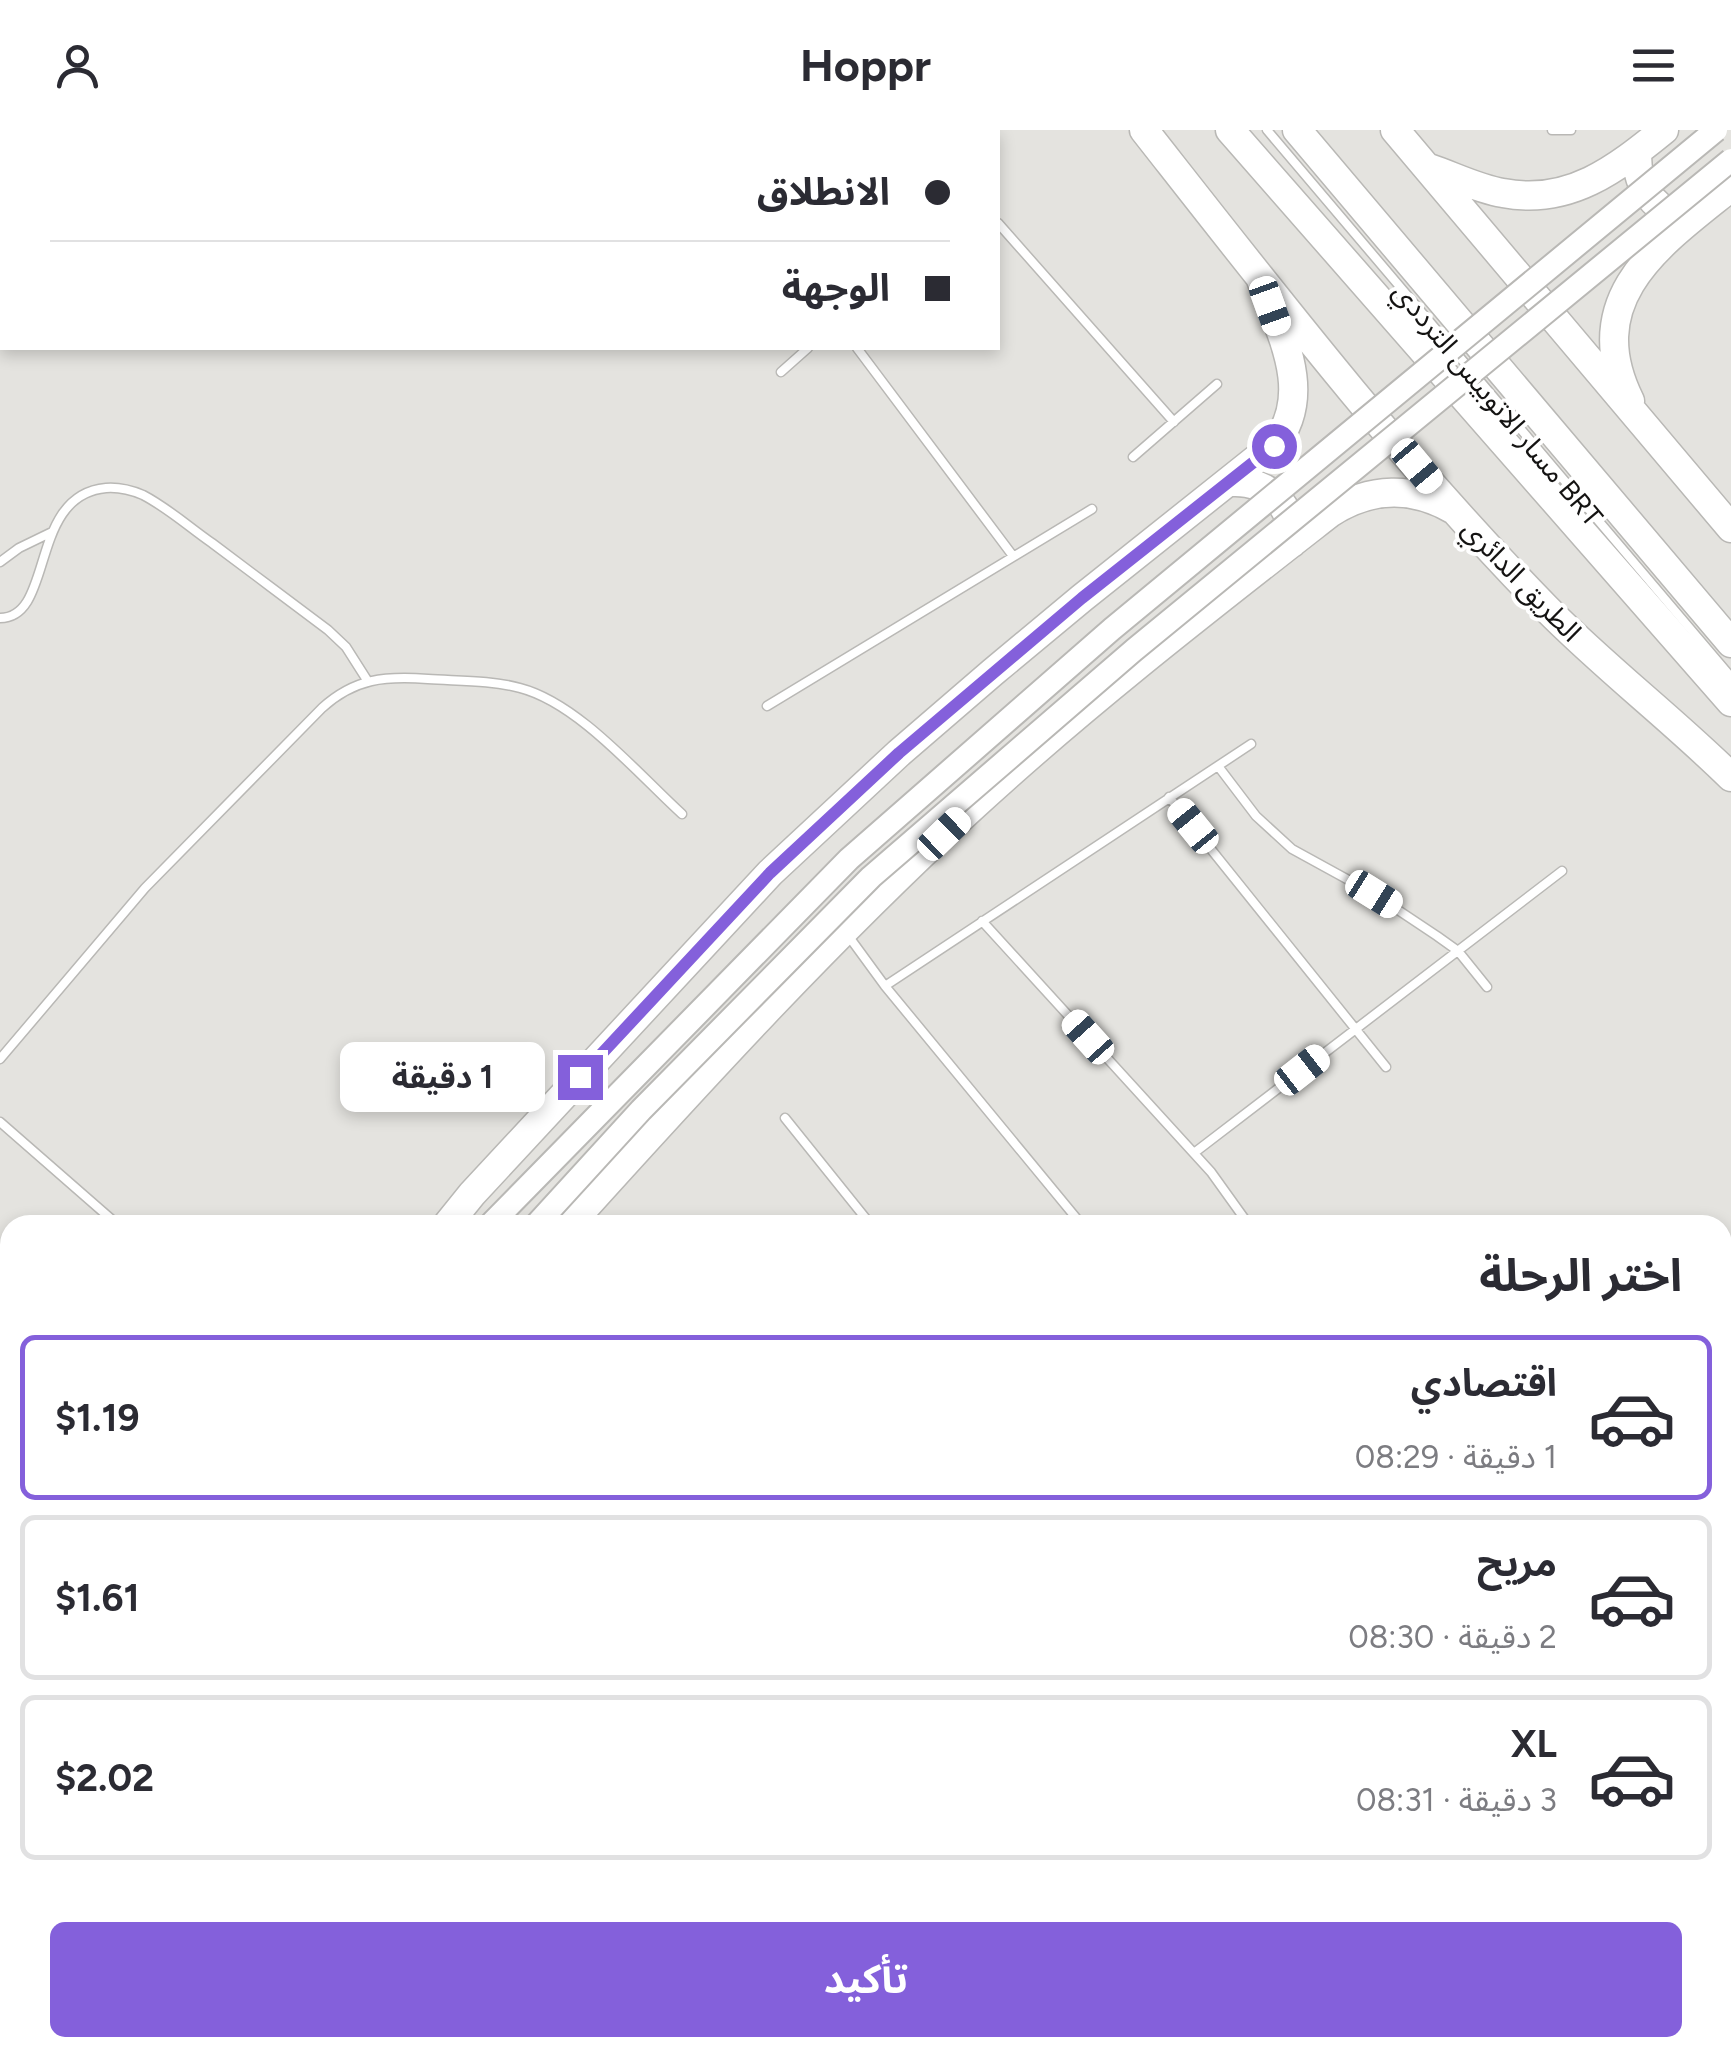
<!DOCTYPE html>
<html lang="ar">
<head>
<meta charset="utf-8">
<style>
	body { margin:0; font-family:Figtree,"Noto Sans Arabic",sans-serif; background:#f7f7f7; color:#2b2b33; direction:rtl; height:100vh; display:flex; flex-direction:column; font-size:38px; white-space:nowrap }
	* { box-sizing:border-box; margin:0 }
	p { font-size:32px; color:#7c7c81 }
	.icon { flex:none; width:55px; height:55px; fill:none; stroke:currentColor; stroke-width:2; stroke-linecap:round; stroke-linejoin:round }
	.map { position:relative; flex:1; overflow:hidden; direction:ltr }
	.details { position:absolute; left:0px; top:1085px; width:1732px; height:842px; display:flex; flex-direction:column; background:#fff; border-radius:30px 30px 0 0; box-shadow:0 5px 15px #0003; direction:rtl }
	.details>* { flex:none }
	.guide { position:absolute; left:0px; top:0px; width:1000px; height:220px; box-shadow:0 5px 15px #0003; direction:rtl; display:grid; align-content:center; height:220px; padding:0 50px; background:#fff }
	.end { position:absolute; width:45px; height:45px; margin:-22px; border:12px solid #8460db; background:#fff; box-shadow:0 0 0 5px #fff }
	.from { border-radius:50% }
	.bubble { position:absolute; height:70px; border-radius:15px; background:#fff; box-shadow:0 5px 15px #0003; font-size:32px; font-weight:700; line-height:70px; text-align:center; direction:rtl }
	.car { position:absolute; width:30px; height:60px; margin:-30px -15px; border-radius:12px; box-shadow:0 0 8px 2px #0007; background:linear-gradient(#fff 24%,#345 0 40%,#fff 0 76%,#345 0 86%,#fff 0) }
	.guide b { display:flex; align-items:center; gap:35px; height:95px; font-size:38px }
	.guide b+b { border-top:2px solid #e1e1e2 }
	.guide i { width:25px; height:25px; background:#2b2b33 }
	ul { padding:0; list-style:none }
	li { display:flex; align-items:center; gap:30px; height:165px; margin:0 20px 15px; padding:0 30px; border:5px solid #e1e1e2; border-radius:15px }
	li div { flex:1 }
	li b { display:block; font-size:38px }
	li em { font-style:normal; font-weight:700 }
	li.current { border-color:#8460db }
	li>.icon { width:90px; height:90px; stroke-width:1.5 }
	h2 { padding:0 50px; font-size:45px; line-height:120px }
	.button { display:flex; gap:20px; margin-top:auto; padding:20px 50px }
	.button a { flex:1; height:115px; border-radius:15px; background:#8460db; color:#fff; font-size:40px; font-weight:700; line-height:115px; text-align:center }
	header { display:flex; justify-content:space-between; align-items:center; height:130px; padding:0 50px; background:#fff; font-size:45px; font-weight:700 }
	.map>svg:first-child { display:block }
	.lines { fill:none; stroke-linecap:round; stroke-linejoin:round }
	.lane-casing { stroke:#b9b8b5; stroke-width:11 }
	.secondary-casing { stroke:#b9b8b5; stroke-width:26 }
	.highway-casing { stroke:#b9b8b5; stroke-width:31 }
	.lane { stroke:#fff; stroke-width:8 }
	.secondary { stroke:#fff; stroke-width:22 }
	.highway { stroke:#fff; stroke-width:28 }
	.rail { stroke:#454442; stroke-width:5; stroke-dasharray:18 18; stroke-linecap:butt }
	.secondary-bridge-casing { stroke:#b9b8b5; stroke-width:26; stroke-linecap:butt }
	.secondary-bridge { stroke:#fff; stroke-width:22 }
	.route { stroke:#8460db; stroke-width:12 }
	.labels { text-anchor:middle; stroke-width:8; stroke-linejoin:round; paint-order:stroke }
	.street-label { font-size:28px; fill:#141312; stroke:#fff }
</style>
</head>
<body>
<header><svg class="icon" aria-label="menu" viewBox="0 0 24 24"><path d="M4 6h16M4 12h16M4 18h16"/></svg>Hoppr<svg class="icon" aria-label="person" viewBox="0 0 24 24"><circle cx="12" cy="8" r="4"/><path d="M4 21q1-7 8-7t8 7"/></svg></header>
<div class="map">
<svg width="1731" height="1927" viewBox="0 0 1731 1927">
	<rect width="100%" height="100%" fill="#e4e3df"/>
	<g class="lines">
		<g class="lane-casing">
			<path id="lane" d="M656 0 659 2
				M912 0 915 2
				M1267 0 1731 547
				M1552 0H1571
				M721 2 723 0
				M998 93 1174 292
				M857 218 1013 426
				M781 242 808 218
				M1133 327 1217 254
				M0 432 19 418 52 402
				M0 488C55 488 28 365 106 358 119 357 131 360 143 365 168 378 189 397 212 413 251 442 289 471 328 500L346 517 367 550
				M767 576 1092 379
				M1218 636 1256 686 1292 719 1374 764 1437 806 1458 821 1487 857
				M1169 667 1386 937
				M982 791 1211 1042 1249 1095
				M847 804 885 856 1082 1095
				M885 856 1251 614
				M0 929 145 758 322 578C355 548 385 546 428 549 458 551 491 550 520 558 578 573 637 643 682 684
				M785 988 871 1095
				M0 992 118 1095
				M1194 1023 1562 741
				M1722 1164 1731 1176
				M0 1372 3 1374
				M1722 1424 1731 1417
				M0 1439 10 1446
				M1722 1560 1731 1553
				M0 1568 10 1575
				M1722 1659 1731 1663
				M1722 1745 1731 1748
				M1722 1789 1731 1795
				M1722 1869 1731 1882
				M207 1918 214 1927
				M862 1918 866 1927
				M1172 1918 1177 1927
				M1342 1918 1348 1927
				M310 1927 325 1918
				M873 1927 892 1918
				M1257 1927 1271 1918
				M1527 1927 1540 1918"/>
		</g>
		<g class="secondary-casing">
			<path id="secondary" d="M0 1620 10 1609
				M0 1674 10 1663"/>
		</g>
		<g class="highway-casing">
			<path id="highway" d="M1144 0C1272 163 1400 329 1546 478 1604 537 1671 588 1731 647
				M1230 0 1731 572
				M1297 0 1731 513
				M1395 0 1731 398
				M1637 22C1636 59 1655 83 1691 89
				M1429 38C1453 46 1478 59 1503 63 1569 76 1616 39 1664 0
				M1630 271C1579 168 1660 114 1731 57
				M1231 352C1269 350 1294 376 1292 413
				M447 1095 472 1064 770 743 899 623 993 542 1082 468 1274 315C1316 263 1279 201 1260 147
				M569 1095C697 953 827 811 968 681 1083 575 1207 479 1330 383 1370 357 1413 356 1454 380"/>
		</g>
		<use href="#lane" class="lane"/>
		<use href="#secondary" class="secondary"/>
		<use href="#highway" class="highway"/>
		<path class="rail" d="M688 1927 693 1918
			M740 1927 748 1918"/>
		<g class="secondary-bridge-casing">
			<path id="secondary-bridge" d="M490 1095 849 729 1112 499 1716 0
				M536 1095 641 980 871 747 1134 520 1731 30"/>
		</g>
		<use href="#secondary-bridge" class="secondary-bridge"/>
	</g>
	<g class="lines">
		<path class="route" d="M580 947 770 743 899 623 1082 468 1274 316"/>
	</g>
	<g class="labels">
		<g class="street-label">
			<text transform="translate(1498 274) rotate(50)" y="10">مسار الاتوبيس الترددي BRT</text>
			<text transform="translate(1522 450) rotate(46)" y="10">الطريق الدائري</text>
		</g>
	</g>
</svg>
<i class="end from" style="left:1274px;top:316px"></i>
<i class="end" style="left:580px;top:947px"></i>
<div class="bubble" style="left:340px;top:912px;width:205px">1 دقيقة</div>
<i class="car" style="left:1270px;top:176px;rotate:160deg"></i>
<i class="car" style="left:1417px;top:336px;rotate:140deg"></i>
<i class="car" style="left:1193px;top:696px;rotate:321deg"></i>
<i class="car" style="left:944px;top:704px;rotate:46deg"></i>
<i class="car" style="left:1374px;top:764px;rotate:122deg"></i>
<i class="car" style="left:1088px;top:907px;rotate:318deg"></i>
<i class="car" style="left:1302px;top:940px;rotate:52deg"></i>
<div class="guide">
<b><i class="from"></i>الانطلاق</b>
<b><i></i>الوجهة</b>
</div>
<section class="details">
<h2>اختر الرحلة</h2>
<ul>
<li class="current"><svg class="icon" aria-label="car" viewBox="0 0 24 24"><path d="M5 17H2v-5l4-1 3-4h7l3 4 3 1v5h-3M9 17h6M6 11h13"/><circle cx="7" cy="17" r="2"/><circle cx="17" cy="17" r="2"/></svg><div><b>اقتصادي</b><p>1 دقيقة · 08:29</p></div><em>$1.19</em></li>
<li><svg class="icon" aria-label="car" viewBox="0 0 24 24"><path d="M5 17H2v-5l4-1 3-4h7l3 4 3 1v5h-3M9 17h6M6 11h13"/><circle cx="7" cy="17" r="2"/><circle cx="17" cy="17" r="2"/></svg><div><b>مريح</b><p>2 دقيقة · 08:30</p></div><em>$1.61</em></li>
<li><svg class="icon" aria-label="car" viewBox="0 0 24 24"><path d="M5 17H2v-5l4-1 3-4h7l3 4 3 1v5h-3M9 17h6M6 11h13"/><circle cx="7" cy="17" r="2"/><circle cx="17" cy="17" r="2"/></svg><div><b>XL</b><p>3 دقيقة · 08:31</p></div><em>$2.02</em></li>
</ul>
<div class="button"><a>تأكيد</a></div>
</section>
</div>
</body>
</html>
